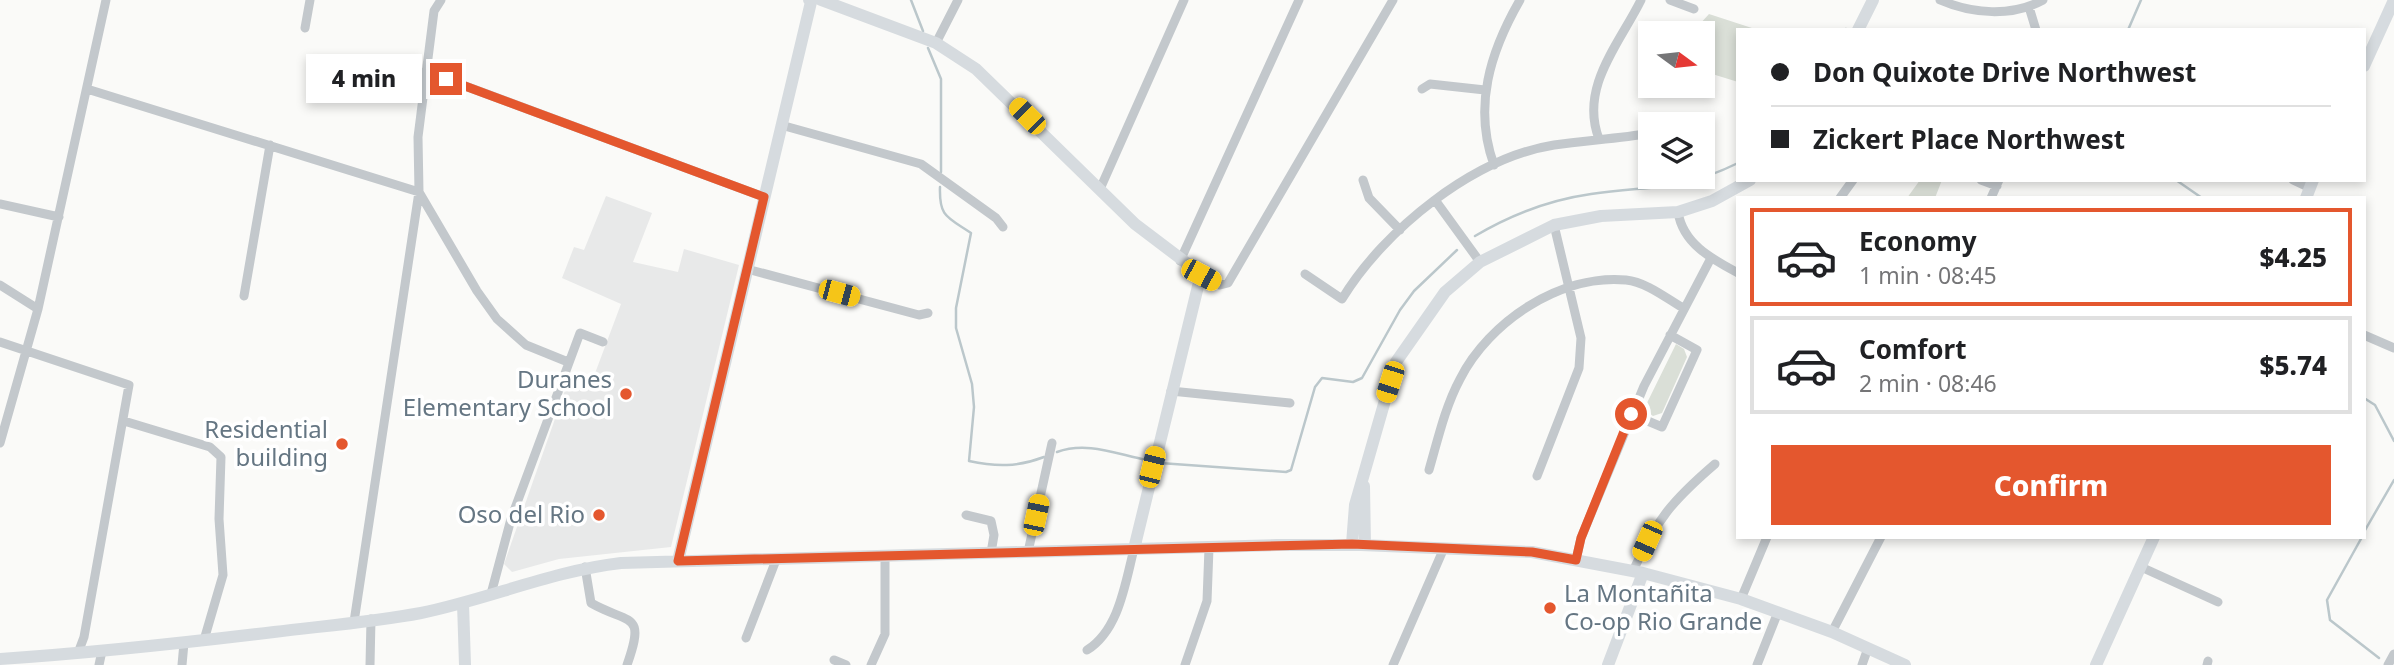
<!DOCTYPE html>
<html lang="en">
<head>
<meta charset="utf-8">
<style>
	body { margin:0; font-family:"Noto Sans",sans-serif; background:#f2f2f2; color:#202124; height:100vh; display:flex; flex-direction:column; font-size:26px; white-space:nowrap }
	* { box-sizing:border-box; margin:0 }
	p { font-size:23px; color:#757577 }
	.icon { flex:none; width:38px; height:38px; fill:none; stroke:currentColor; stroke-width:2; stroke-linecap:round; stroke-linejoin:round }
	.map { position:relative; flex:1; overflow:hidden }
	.drawer { position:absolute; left:1736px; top:196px; width:630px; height:343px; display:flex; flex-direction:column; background:#fff; border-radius:0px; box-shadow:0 4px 10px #0003 }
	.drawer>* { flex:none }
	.hud { position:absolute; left:1736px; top:28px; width:630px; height:154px; border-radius:0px; box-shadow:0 4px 10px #0003; display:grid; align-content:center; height:154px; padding:0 35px; background:#fff }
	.needle { width:46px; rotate:105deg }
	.controls { position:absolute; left:1638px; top:21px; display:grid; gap:14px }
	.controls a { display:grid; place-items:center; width:77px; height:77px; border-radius:0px; background:#fff; box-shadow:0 4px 10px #0003; font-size:35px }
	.end { position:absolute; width:32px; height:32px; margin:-16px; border:9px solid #e4572e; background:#fff; box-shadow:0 0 0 4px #fff }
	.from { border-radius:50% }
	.bubble { position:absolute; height:49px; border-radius:0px; background:#fff; box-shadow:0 4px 10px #0003; font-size:23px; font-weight:800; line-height:49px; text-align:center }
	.car { position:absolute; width:21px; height:42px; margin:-21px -10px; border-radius:9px; box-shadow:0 0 5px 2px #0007; background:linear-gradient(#f5c518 24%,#345 0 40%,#f5c518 0 76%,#345 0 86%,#f5c518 0) }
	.hud b { display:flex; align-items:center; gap:24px; height:66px; font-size:26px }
	.hud b+b { border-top:2px solid #e0e0e0 }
	.hud i { width:18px; height:18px; background:#202124 }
	ul { padding:12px 0 0; list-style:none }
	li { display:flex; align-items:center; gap:21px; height:98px; margin:0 14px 10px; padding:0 21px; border:4px solid #e0e0e0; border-radius:0px }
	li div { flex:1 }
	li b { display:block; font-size:26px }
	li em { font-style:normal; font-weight:800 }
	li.selected { border-color:#e4572e }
	li>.icon { width:63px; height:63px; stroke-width:1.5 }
	.button { display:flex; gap:14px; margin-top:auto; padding:14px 35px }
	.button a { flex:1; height:80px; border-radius:0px; background:#e4572e; color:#fff; font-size:28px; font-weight:800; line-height:80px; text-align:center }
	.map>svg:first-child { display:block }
	.built { fill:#e8e9e9 }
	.green { fill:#dadfd7 }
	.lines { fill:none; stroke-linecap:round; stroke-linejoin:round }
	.stream { stroke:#bbc7cb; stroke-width:2.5 }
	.street { stroke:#c3c8cc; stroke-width:9 }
	.secondary { stroke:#d6dbdf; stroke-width:12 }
	.route { stroke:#e4572e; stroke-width:9 }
	.poi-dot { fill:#e4572e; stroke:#fff; stroke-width:2.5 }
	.labels { text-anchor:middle; stroke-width:7; stroke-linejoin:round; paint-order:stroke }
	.poi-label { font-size:24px; fill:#657683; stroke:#fff; text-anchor:end }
</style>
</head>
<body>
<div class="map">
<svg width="2394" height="665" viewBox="0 0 2394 665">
	<rect width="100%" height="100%" fill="#fafaf8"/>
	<path class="built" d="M606 196 652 213 633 262 678 272 684 249 739 265 671 547 559 559 512 572 504 564 569 379 591 384 621 304 562 278 574 247 584 250Z"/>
	<path class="green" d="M1709 14 1758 30H1738V82L1709 73 1699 25Z
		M1920 180H1942L1935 198H1907Z
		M1676 344 1684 349 1687 357 1662 413 1653 416 1644 409Z"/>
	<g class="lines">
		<path class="stream" d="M911 0 923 31
			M1843 30 1846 29
			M2128 30 2141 0
			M928 48 941 79V172
			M2176 180 2202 198
			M940 187C939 217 947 217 971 233L956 308V328L972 384 974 407 969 461C996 467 1018 467 1044 457
			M1475 236C1512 214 1549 200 1591 194 1652 185 1679 192 1738 163
			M2364 398 2375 405 2394 441
			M1057 452C1087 441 1116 454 1147 460
			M1160 463 1286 472 1291 470 1315 387 1322 378 1353 382 1362 378 1400 310 1414 291 1457 250
			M2364 532 2394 480
			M2362 537 2327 600 2330 620 2379 658"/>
		<path class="street" d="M441 0 434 11 418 137 419 192 477 291 497 319 526 345 568 362
			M1670 0 1694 9
			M1940 0C1972 14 2012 17 2043 0
			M2029 7 2036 30
			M305 28 310 0
			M936 43 958 0
			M425 71 764 197
			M87 89 419 192 354 622
			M1422 89 1430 84 1485 90
			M1687 124 1689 123
			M781 125 921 164 996 218 1003 227
			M1599 139C1579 87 1620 43 1641 0
			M1494 165C1473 107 1490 52 1520 0
			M1363 180 1369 198 1400 230
			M1981 180 1997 186
			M2293 180 2310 188
			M1100 189 1184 0
			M1840 198 1853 180
			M1991 198 1999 180
			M1435 200 1480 262
			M0 204 59 217
			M1678 212C1683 244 1712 259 1738 273
			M1180 261 1299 0
			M747 269 919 315 928 313
			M1201 274 1220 285 1228 283 1393 0
			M1305 274 1342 299C1384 230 1473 158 1554 145 1586 140 1619 139 1650 133
			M0 285 38 309
			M244 296 270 145
			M2364 335 2394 348
			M0 342 129 385 84 637 78 653
			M1171 391 1290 403
			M1631 414 1662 427 1697 350 1670 335
			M124 421 210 447 221 457 219 519 223 575 204 640
			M0 443 38 309 106 0
			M1429 470C1438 439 1445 407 1460 379 1489 322 1560 274 1626 280 1646 282 1666 298 1683 308
			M1537 476 1579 368 1581 338 1554 225
			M966 515 991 521 994 535 991 553
			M1028 552 1052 443
			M1576 560 1581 538 1644 386 1711 258
			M585 567 591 603C630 625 646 611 627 665
			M2141 567 2218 602
			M1633 571C1656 520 1673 500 1715 464
			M491 594 511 519 580 333 603 342
			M1741 599 1767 537
			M1832 632 1881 537
			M746 638 776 560
			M1087 650C1119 630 1125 584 1134 549
			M834 660 846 665
			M99 665 102 651
			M182 665 184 643
			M370 665 371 619
			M871 665 885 634V557
			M1185 665 1207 601 1209 548
			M1393 665 1444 548
			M1757 665 1778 612
			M1862 665 1868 648
			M2207 665 2208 661
			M2388 665 2394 654"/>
		<path class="secondary" d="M821 0 936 43 976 69 1135 224 1201 274 1134 549
			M1858 30 1873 0
			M2364 66 2394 0
			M2306 198 2313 180
			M1364 486 1365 545
			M1352 544 1355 505 1396 362 1445 292 1480 262 1554 225 1601 216 1678 212 1712 201 1750 180
			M678 561 811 2 809 0
			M463 603 465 665
			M0 659C92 653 183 643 274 632 323 626 373 622 421 613 489 599 552 571 621 563L1277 545H1361L1532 552 1643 573 1741 599 1832 632 1905 665
			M1608 665 1643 573
			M2096 665 2154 537"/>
	</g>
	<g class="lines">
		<path class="route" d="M446 79 764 197 678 561 1352 544 1532 552 1576 560 1581 538 1631 414"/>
	</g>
	<g class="poi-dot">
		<circle cx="626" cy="394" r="7"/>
		<circle cx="342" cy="444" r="7"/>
		<circle cx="599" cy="515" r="7"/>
		<circle cx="1550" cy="608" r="7"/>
	</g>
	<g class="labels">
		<g class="poi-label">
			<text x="612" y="388">Duranes<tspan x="612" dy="28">Elementary School</tspan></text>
			<text x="328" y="438">Residential<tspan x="328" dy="28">building</tspan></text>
			<text x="585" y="523">Oso del Rio</text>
			<text x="1564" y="602" text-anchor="start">La Montañita<tspan x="1564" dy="28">Co-op Rio Grande</tspan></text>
		</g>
	</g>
</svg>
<div class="controls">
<a><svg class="needle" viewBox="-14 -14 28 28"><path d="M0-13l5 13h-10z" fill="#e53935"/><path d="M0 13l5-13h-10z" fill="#757577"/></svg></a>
<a><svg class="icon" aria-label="layers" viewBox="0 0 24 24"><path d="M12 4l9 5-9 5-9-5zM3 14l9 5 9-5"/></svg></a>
</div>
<i class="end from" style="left:1631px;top:414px"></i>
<i class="end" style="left:446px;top:79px"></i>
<div class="bubble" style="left:306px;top:54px;width:116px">4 min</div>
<i class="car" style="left:1027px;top:116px;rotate:315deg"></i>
<i class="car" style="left:1201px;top:275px;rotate:118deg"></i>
<i class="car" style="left:839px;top:293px;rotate:105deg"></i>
<i class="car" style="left:1390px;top:382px;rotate:198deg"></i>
<i class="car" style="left:1152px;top:467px;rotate:14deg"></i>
<i class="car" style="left:1036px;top:515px;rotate:12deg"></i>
<i class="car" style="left:1647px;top:541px;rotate:204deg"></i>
<div class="hud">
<b><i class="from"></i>Don Quixote Drive Northwest</b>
<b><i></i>Zickert Place Northwest</b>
</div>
<section class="drawer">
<ul>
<li class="selected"><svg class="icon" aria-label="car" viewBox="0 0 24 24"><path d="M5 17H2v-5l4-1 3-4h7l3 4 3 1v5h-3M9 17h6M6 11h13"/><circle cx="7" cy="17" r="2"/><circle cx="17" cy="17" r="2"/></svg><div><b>Economy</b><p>1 min · 08:45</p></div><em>$4.25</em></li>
<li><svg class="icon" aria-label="car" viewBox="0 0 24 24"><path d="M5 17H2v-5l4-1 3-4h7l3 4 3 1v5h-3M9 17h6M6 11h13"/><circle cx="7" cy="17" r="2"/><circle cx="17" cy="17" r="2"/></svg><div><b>Comfort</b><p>2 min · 08:46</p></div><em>$5.74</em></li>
</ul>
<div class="button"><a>Confirm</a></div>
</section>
</div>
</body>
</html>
